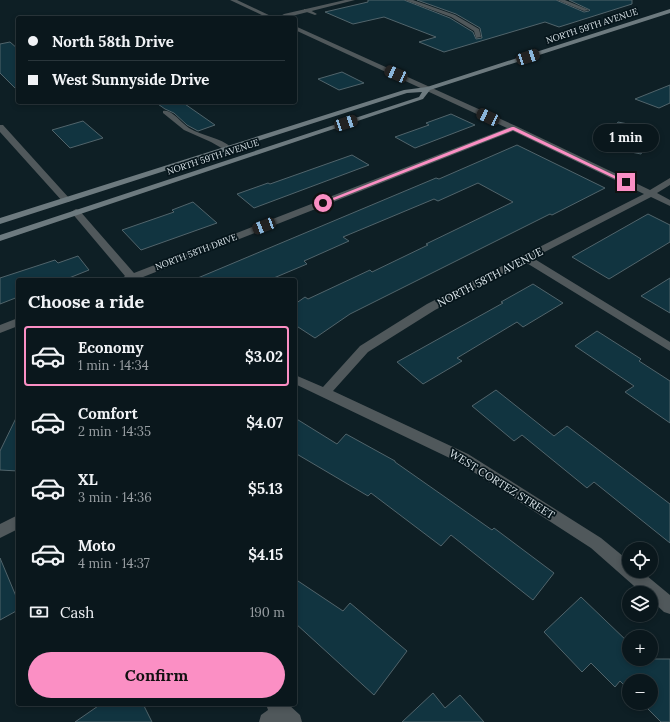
<!DOCTYPE html>
<html lang="en">
<head>
<meta charset="utf-8">
<style>
	body { margin:0; font-family:Lora,serif; background:#132025; color:#f1f3f6; height:100vh; display:flex; flex-direction:column; font-size:15px; white-space:nowrap }
	* { box-sizing:border-box; margin:0 }
	p { font-size:13px; color:#999fa3 }
	.icon { flex:none; width:22px; height:22px; fill:none; stroke:currentColor; stroke-width:2; stroke-linecap:round; stroke-linejoin:round }
	.map { position:relative; flex:1; overflow:hidden }
	.panel { position:absolute; left:16px; top:278px; width:281px; height:428px; display:flex; flex-direction:column; background:#0a171c; border-radius:4px; box-shadow:0 2px 6px #0003,0 0 0 1px #2a363b }
	.panel>* { flex:none }
	.banner { position:absolute; left:16px; top:16px; width:281px; height:88px; border-radius:4px; box-shadow:0 2px 6px #0003,0 0 0 1px #2a363b; display:grid; align-content:center; height:88px; padding:0 12px; background:#0a171c }
	.fabs { position:absolute; left:622px; top:542px; display:grid; gap:8px }
	.fabs a { display:grid; place-items:center; width:36px; height:36px; border-radius:50%; background:#0a171c; box-shadow:0 2px 6px #0003,0 0 0 1px #2a363b; font-size:20px }
	.end { position:absolute; width:18px; height:18px; margin:-9px; border:5px solid #fb8fc4; background:#111; box-shadow:0 0 0 2px #111 }
	.from { border-radius:50% }
	.bubble { position:absolute; height:28px; border-radius:14px; background:#0a171c; box-shadow:0 2px 6px #0003,0 0 0 1px #2a363b; font-size:13px; font-weight:800; line-height:28px; text-align:center }
	.car { position:absolute; width:12px; height:24px; margin:-12px -6px; border-radius:5px; box-shadow:0 0 3px 1px #0007; background:linear-gradient(#222 24%,#8ab4d8 0 40%,#222 0 76%,#8ab4d8 0 86%,#222 0) }
	.banner b { display:flex; align-items:center; gap:14px; height:38px; font-size:15px }
	.banner b+b { border-top:1px solid #2a363b }
	.banner i { width:10px; height:10px; background:#f1f3f6 }
	ul { padding:0; list-style:none }
	li { display:flex; align-items:center; gap:12px; height:60px; margin:0 8px 6px; padding:0 4px; border:2px solid transparent; border-radius:4px }
	li div { flex:1 }
	li b { display:block; font-size:15px }
	li em { font-style:normal; font-weight:800 }
	li.selected { border-color:#fb8fc4 }
	li>.icon { width:36px; height:36px; stroke-width:1.5 }
	h2 { padding:0 12px; font-size:18px; line-height:48px }
	.pay { display:flex; align-items:center; gap:10px; height:44px; padding:0 12px; font-size:15px }
	.pay p { margin-inline-start:auto }
	.button { display:flex; gap:8px; margin-top:auto; padding:8px 12px }
	.button a { flex:1; height:46px; border-radius:24px; background:#fb8fc4; color:#111; font-size:16px; font-weight:800; line-height:46px; text-align:center }
	.map>svg:first-child { display:block }
	.building { fill:#113440; stroke:#51646b }
	.lines { fill:none; stroke-linecap:round; stroke-linejoin:round }
	.lane { fill:#50585b; fill-rule:evenodd }
	.street { fill:#50585b; fill-rule:evenodd }
	.secondary { fill:#6d7a7f; fill-rule:evenodd }
	.route { fill:#fb8fc4 }
	.labels { text-anchor:middle; stroke-width:3.5; stroke-linejoin:round; paint-order:stroke }
	.far-street-label { font-size:9px; fill:#dde7ec; stroke:#06151b }
	.street-label { font-size:11px; fill:#dde7ec; stroke:#06151b }
</style>
</head>
<body>
<div class="map">
<svg width="670" height="722" viewBox="0 0 670 722">
	<rect width="100%" height="100%" fill="#0e1f25"/>
	<path class="building" d="M368 0H404L450 18 473 32 476 39 482 38 480 28 456 14 417 0H556L584 12 589 11 590 10 569 0H632V4L559 27 545 22 444 52 419 42 436 37 384 17 353 24 325 12 368 2Z
		M10 42 18 49V91L0 73V44Z
		M342 72 364 83 339 90 318 79Z
		M670 85V103L659 108 635 99Z
		M155 102H182L215 125 198 131 187 125 174 113 165 109Z
		M451 114 475 125 415 148 395 137 429 125 426 123Z
		M83 121 103 138 70 148 52 130Z
		M618 122 653 129 641 154 621 150 624 145 606 141Z
		M517 145 605 188 552 215 550 214 350 314 315 338 295 325V304L305 297 308 299 370 270 372 272 428 245 426 244 513 202 478 183 438 201 434 199 343 237 349 241 304 261 307 264 269 280H193L436 178 439 179Z
		M352 155 369 165 254 208 237 194 268 183 270 184Z
		M193 202 217 223 141 250 122 230 174 212 172 210Z
		M648 214 670 225V242L609 279 572 257Z
		M78 256 89 270 69 278 70 280H18V297L0 304V278L55 260 58 263Z
		M670 278V313L641 296Z
		M533 284 563 303 523 327 517 322 457 358 462 361 423 384 397 362 503 303 501 302Z
		M597 331 641 359 639 361 670 381V423L625 392 634 386 575 346Z
		M496 390 554 436 567 426 670 504V543L594 482 587 488 522 435 514 441 472 406Z
		M18 414V471L0 470V451Z
		M295 418 337 444 346 434 395 461V462L492 530 494 528 554 573 533 600 451 535 441 546 371 493 368 496 295 453Z
		M0 558 18 601V610L0 620Z
		M295 579 343 611 350 603 407 651 374 695 295 623Z
		M581 597 629 643V659H670V722H661L642 703H651V681H629V690L620 681 615 687 591 663 582 672 544 632Z
		M433 693 445 708 460 695 484 722H402Z
		M101 704H143L152 722H75Z"/>
	<g class="lines">
		<path class="lane" d="M304 9H308L317 14 315 15 304 11Z
			M163 111C172 109 181 123 189 128 202 136 220 137 232 148L231 150H225L211 142 184 130 163 113Z"/>
		<path class="street" d="M230 0H237L275 18H268Z
			M345 0H355L284 18H277L284 14Z
			M405 0H413L455 15 479 29 481 37 476 38 474 31 451 17Z
			M557 0H565L589 10 584 11Z
			M295 26 516 126 650 190 670 178V185L657 193 670 200V206L651 197 533 258 670 342V351L525 262 435 310 368 352 333 391 468 454 601 538 629 561V571H641L670 595V614L664 612 651 600V593H642L591 548 458 462 295 384V375L323 387 360 346 427 304 644 194 513 131 138 279 139 280H120L125 276 71 212 76 209 79 210 134 273 507 128 295 30Z
			M0 125H3L69 198 70 200 69 202H63L0 132Z
			M18 318V326L0 333V325Z
			M18 515V529L0 538V524Z
			M266 704H288L300 715 302 722H259L261 715 268 710Z"/>
		<path class="secondary" d="M670 9V13L430 90 423 99 0 241V235L419 97 422 92 407 93 0 224V218L404 90 427 87Z"/>
	</g>
	<path class="route" d="M512 127H514L628 182 624 183 513 130 324 204 320 203Z"/>
	<g class="labels">
		<g class="far-street-label">
			<text transform="translate(592 26) rotate(-18)" y="3">NORTH 59TH AVENUE</text>
			<text transform="translate(213 157) rotate(-18)" y="3">NORTH 59TH AVENUE</text>
			<text transform="translate(196 252) rotate(-21)" y="3">NORTH 58TH DRIVE</text>
		</g>
		<g class="street-label">
			<text transform="translate(490 277) rotate(-27)" y="4">NORTH 58TH AVENUE</text>
			<text transform="translate(502 484) rotate(32)" y="4">WEST CORTEZ STREET</text>
		</g>
	</g>
</svg>
<div class="fabs">
<a><svg class="icon" aria-label="locate" viewBox="0 0 24 24"><circle cx="12" cy="12" r="6"/><path d="M12 2v4M12 18v4M2 12h4M18 12h4"/></svg></a>
<a><svg class="icon" aria-label="layers" viewBox="0 0 24 24"><path d="M12 4l9 5-9 5-9-5zM3 14l9 5 9-5"/></svg></a>
<a>+</a>
<a>−</a>
</div>
<i class="end from" style="left:323px;top:203px"></i>
<i class="end" style="left:626px;top:182px"></i>
<div class="bubble" style="left:593px;top:124px;width:66px">1 min</div>
<i class="car" style="left:528px;top:57px;rotate:72deg"></i>
<i class="car" style="left:396px;top:74px;rotate:294deg"></i>
<i class="car" style="left:488px;top:117px;rotate:295deg"></i>
<i class="car" style="left:346px;top:123px;rotate:72deg"></i>
<i class="car" style="left:264px;top:226px;rotate:249deg"></i>
<div class="banner">
<b><i class="from"></i>North 58th Drive</b>
<b><i></i>West Sunnyside Drive</b>
</div>
<section class="panel">
<h2>Choose a ride</h2>
<ul>
<li class="selected"><svg class="icon" aria-label="car" viewBox="0 0 24 24"><path d="M5 17H2v-5l4-1 3-4h7l3 4 3 1v5h-3M9 17h6M6 11h13"/><circle cx="7" cy="17" r="2"/><circle cx="17" cy="17" r="2"/></svg><div><b>Economy</b><p>1 min · 14:34</p></div><em>$3.02</em></li>
<li><svg class="icon" aria-label="car" viewBox="0 0 24 24"><path d="M5 17H2v-5l4-1 3-4h7l3 4 3 1v5h-3M9 17h6M6 11h13"/><circle cx="7" cy="17" r="2"/><circle cx="17" cy="17" r="2"/></svg><div><b>Comfort</b><p>2 min · 14:35</p></div><em>$4.07</em></li>
<li><svg class="icon" aria-label="car" viewBox="0 0 24 24"><path d="M5 17H2v-5l4-1 3-4h7l3 4 3 1v5h-3M9 17h6M6 11h13"/><circle cx="7" cy="17" r="2"/><circle cx="17" cy="17" r="2"/></svg><div><b>XL</b><p>3 min · 14:36</p></div><em>$5.13</em></li>
<li><svg class="icon" aria-label="car" viewBox="0 0 24 24"><path d="M5 17H2v-5l4-1 3-4h7l3 4 3 1v5h-3M9 17h6M6 11h13"/><circle cx="7" cy="17" r="2"/><circle cx="17" cy="17" r="2"/></svg><div><b>Moto</b><p>4 min · 14:37</p></div><em>$4.15</em></li>
</ul>
<div class="pay"><svg class="icon" aria-label="cash" viewBox="0 0 24 24"><path d="M3 7h18v10H3z"/><circle cx="12" cy="12" r="2"/></svg>Cash<p>190 m</p></div>
<div class="button"><a>Confirm</a></div>
</section>
</div>
</body>
</html>
